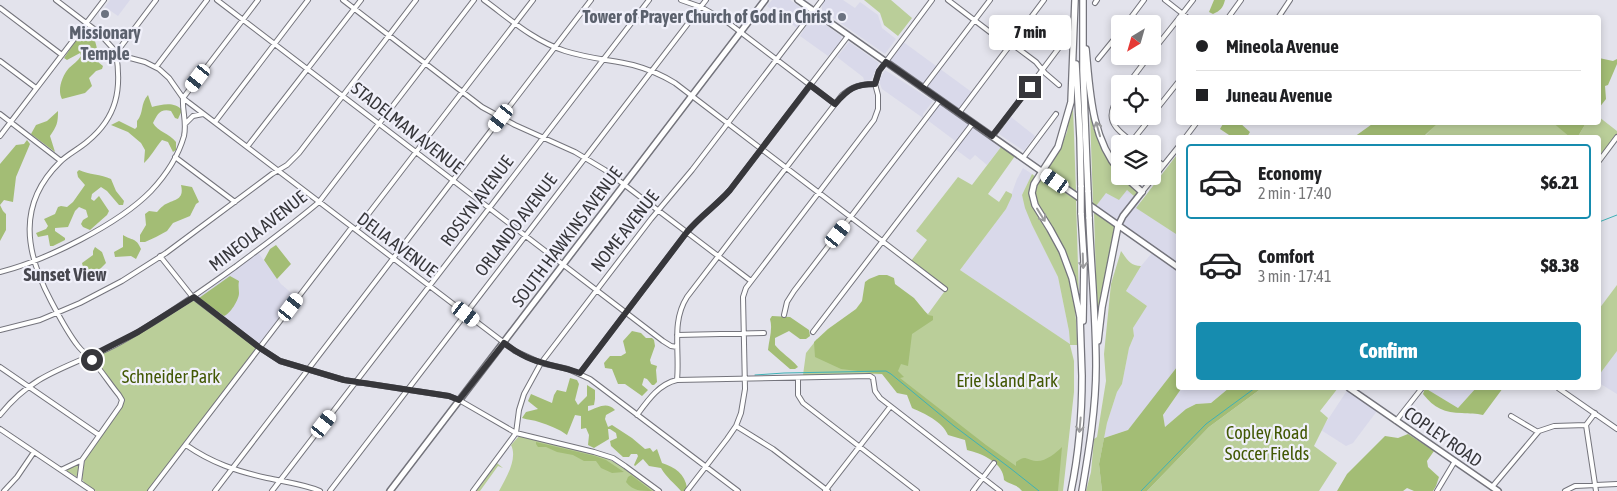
<!DOCTYPE html>
<html lang="en">
<head>
<meta charset="utf-8">
<style>
	body { margin:0; font-family:"Asap Condensed",sans-serif; background:#f6f6f6; color:#202124; height:100vh; display:flex; flex-direction:column; font-size:19px; white-space:nowrap }
	* { box-sizing:border-box; margin:0 }
	p { font-size:16px; color:#757577 }
	.icon { flex:none; width:28px; height:28px; fill:none; stroke:currentColor; stroke-width:2; stroke-linecap:round; stroke-linejoin:round }
	.map { position:relative; flex:1; overflow:hidden }
	.details { position:absolute; left:1176px; top:135px; width:425px; height:255px; display:flex; flex-direction:column; background:#fff; border-radius:5px; box-shadow:0 2px 8px #0003 }
	.details>* { flex:none }
	.top-card { position:absolute; left:1176px; top:15px; width:425px; height:110px; border-radius:5px; box-shadow:0 2px 8px #0003; display:grid; align-content:center; height:110px; padding:0 20px; background:#fff }
	.needle { width:32px; rotate:217deg }
	.tools { position:absolute; left:1111px; top:15px; display:grid; gap:10px }
	.tools a { display:grid; place-items:center; width:50px; height:50px; border-radius:5px; background:#fff; box-shadow:0 2px 8px #0003; font-size:25px }
	.end { position:absolute; width:22px; height:22px; margin:-11px; border:6px solid #37373b; background:#fff; box-shadow:0 0 0 2px #fff }
	.from { border-radius:50% }
	.bubble { position:absolute; height:35px; border-radius:5px; background:#fff; box-shadow:0 2px 8px #0003; font-size:16px; font-weight:800; line-height:35px; text-align:center }
	.car { position:absolute; width:15px; height:30px; margin:-15px -8px; border-radius:6px; box-shadow:0 0 4px 1px #0007; background:linear-gradient(#fff 24%,#345 0 40%,#fff 0 76%,#345 0 86%,#fff 0) }
	.top-card b { display:flex; align-items:center; gap:18px; height:48px; font-size:19px }
	.top-card b+b { border-top:1px solid #e0e0e0 }
	.top-card i { width:12px; height:12px; background:#202124 }
	ul { padding:9px 0 0; list-style:none }
	li { display:flex; align-items:center; gap:15px; height:75px; margin:0 10px 8px; padding:0 10px; border:2px solid transparent; border-radius:5px }
	li div { flex:1 }
	li b { display:block; font-size:19px }
	li em { font-style:normal; font-weight:800 }
	li.on { border-color:#168caf }
	li>.icon { width:45px; height:45px; stroke-width:1.5 }
	.action { display:flex; gap:10px; margin-top:auto; padding:10px 20px }
	.action a { flex:1; height:58px; border-radius:5px; background:#168caf; color:#fff; font-size:20px; font-weight:800; line-height:58px; text-align:center }
	.map>svg:first-child { display:block }
	.built { fill:#d9d9ea }
	.green { fill:#bace99 }
	.forest { fill:#a3bd75 }
	.lines { fill:none; stroke-linecap:round; stroke-linejoin:round }
	.stream { stroke:#3fb1b6; stroke-width:1 }
	.minor-casing { stroke:#74747c; stroke-width:6 }
	.major-casing { stroke:#74747c; stroke-width:8 }
	.highway-casing { stroke:#74747c; stroke-width:8 }
	.minor { stroke:#fff; stroke-width:4 }
	.major { stroke:#fff; stroke-width:5 }
	.highway { stroke:#fff; stroke-width:5.5 }
	.highway-bridge-casing { stroke:#74747c; stroke-width:8; stroke-linecap:butt }
	.highway-bridge { stroke:#fff; stroke-width:5.5 }
	.oneway { stroke:#9b9b9d }
	.route { stroke:#37373b; stroke-width:6 }
	.worship-dot { fill:#6b7280; stroke:#f0f0fa; stroke-width:2 }
	.labels { text-anchor:middle; stroke-width:4.5; stroke-linejoin:round; paint-order:stroke }
	.worship-label { font-size:18px; font-weight:bold; fill:#5b616d; stroke:#f0f0fa; text-anchor:end }
	.street-label { font-size:18px; fill:#37373b; stroke:#f0f0fa }
	.park-label { font-size:18px; fill:#425804; stroke:#f0f0fa }
	.neighbourhood-label { font-size:19px; font-weight:bold; fill:#47474f; stroke:#f0f0fa }
</style>
</head>
<body>
<div class="map">
<svg width="1617" height="491" viewBox="0 0 1617 491">
	<rect width="100%" height="100%" fill="#e3e3ec"/>
	<path class="built" d="M110 0H130L118 16 105 7Z
		M772 0H790L807 12 806 18 799 28H797L767 6Z
		M824 0H843L855 8 860 2 878 15 882 28 896 39 885 54 822 10V4Z
		M816 18 841 36 842 42 834 52 832 51 828 56 800 36 810 20Z
		M902 41 973 93 959 113 973 123 958 143 926 119 940 101 886 62Z
		M849 42 879 63 871 80H864L863 77 837 57Z
		M885 70 933 101 923 114V118L882 89 880 84V79Z
		M1011 117 1035 136 1024 151 999 134Z
		M974 128 1001 147 987 165 975 155 970 160 955 149 970 130Z
		M1023 168 1032 174 1022 195 1032 225 1058 277 1069 331 1070 344 960 270 1006 209 1017 179Z
		M1127 190 1141 202 1137 208 1179 236V267L1095 207 1106 192Z
		M257 251 281 284 297 298 260 344 258 345 197 297Z
		M1152 253 1179 271V367L1128 430 1104 438 1107 423 1117 392 1122 384 1129 348 1134 336 1133 328 1146 306 1126 291 1141 266Z
		M1617 351V394L1599 383V375Z
		M1181 388H1229L1211 403 1196 404 1186 409 1165 427 1163 416Z
		M1425 388H1476L1458 408Z
		M1348 389 1377 411 1353 443 1346 446 1321 430Z"/>
	<path class="green" d="M864 0H891L912 18 898 36 884 25 880 13Z
		M1071 107H1073L1076 192 1047 171 1059 151 1067 132Z
		M1090 114H1092C1096 140 1106 153 1120 174V176H1122L1137 190 1138 194 1135 197 1127 190 1119 200 1106 193 1096 206 1093 204Z
		M1599 117 1617 131V135L1599 156V138H1577L1586 123 1599 122Z
		M1438 122 1553 123 1572 137 1423 138Z
		M1001 147 1015 156 988 194 999 202 1006 191 1012 194V196L1006 209 960 270 1070 344 1069 331 1058 277 1032 225 1025 208 1022 195 1032 174 1036 177C1034 182 1030 189 1030 195 1029 206 1056 243 1062 257 1073 285 1077 315 1077 345H1070L1074 361V392L1063 491H1043L889 374 803 375 806 353 817 339 829 348 882 279 928 314 947 288 911 261 927 240 916 231 958 177 972 185Z
		M1179 152V236L1136 208Z
		M1042 177 1076 200 1079 299C1074 277 1066 254 1056 234 1051 225 1036 206 1035 198 1033 189 1037 184 1042 177Z
		M1094 212 1116 228 1097 314Z
		M1121 251C1127 259 1130 266 1141 266L1126 291 1147 306 1133 328 1134 336 1129 348 1122 384 1117 392 1107 423 1099 464 1102 491H1086L1091 472 1094 439 1097 437 1106 381 1104 354 1111 284Z
		M1617 285V351L1599 375V309Z
		M193 301 197 302 201 304 256 348 255 351 148 491H96L85 484 82 479 85 459 121 409 124 399 93 358 153 326Z
		M1262 388H1338L1320 411 1328 418 1314 446 1337 463 1319 491H1147L1209 427Z
		M519 436 602 456 622 466 655 491H499C506 478 518 459 511 445Z
		M80 463 79 476 77 477 67 471V469Z
		M497 463 503 468 498 466 480 491H476Z"/>
	<path class="forest" d="M1214 0H1225C1223 8 1220 11 1213 14L1209 12Z
		M87 27 92 29 89 36 95 41 98 52V62L103 66 102 69 96 71 89 78 92 86 85 93 62 99C57 90 62 76 69 68 73 64 78 61 81 56L80 53 67 60 64 58 82 31Z
		M1599 58 1613 61 1617 59V64L1608 85 1605 86 1606 99 1599 108Z
		M148 95 152 107C161 105 174 101 182 110L178 119 175 118 171 111C160 108 157 115 153 123 157 131 170 134 176 142V150L173 152 168 142 162 140C156 147 150 158 144 163L145 150 141 143 128 132 111 125 119 121 135 129 137 127V121C144 113 140 104 148 95Z
		M58 111C58 123 57 126 50 136L55 152 31 134 36 125 47 121Z
		M1224 122 1240 123 1250 132 1247 137H1232L1220 129Z
		M1375 122H1438V123L1423 137H1354Z
		M1553 123H1586L1577 138 1570 137Z
		M27 140 30 144 16 177 13 202 4 200 0 205V164L16 145 24 144Z
		M79 170C89 175 101 174 111 179L116 191 124 201 123 205H119L107 191 101 187 92 194 91 199 94 201 99 196 109 211 107 215 90 230 83 227 81 224 83 220 88 217 86 210 79 207 75 211 68 227 55 228V231L65 238V240L53 246H50L48 235 38 237 36 233 46 229 48 226 44 219 55 214 58 207 61 206 67 207 73 202 85 185 78 177 77 172Z
		M181 185 192 187 199 202 196 204 190 216 173 223 167 231 156 237 145 242H140V235L146 225 145 214 149 211 157 212C159 210 160 208 163 206 172 199 185 202 181 185Z
		M0 205 3 211 6 214V230L0 241Z
		M123 235C132 241 136 237 141 249L136 259 131 256 115 257 114 252 123 247Z
		M276 245 291 264 277 279 264 260 270 249Z
		M95 247 102 252 106 263 93 276 85 274 82 263 93 255V251Z
		M879 275H887L894 278 895 284 914 298 928 315 933 316V320L912 334 908 366 901 364 898 371 904 377 900 378 986 445 1016 466V462C1026 454 1026 460 1036 461 1045 462 1056 453 1062 447L1058 491H1022C1017 484 1010 485 1004 480 1004 463 981 453 967 450L965 440 948 435C942 421 925 414 912 408L907 395 897 393 882 374 841 369 815 357 814 342 828 329 856 309 862 301 865 282 869 279Z
		M230 276 239 281C238 286 239 289 239 293 239 300 230 314 224 316L199 298Z
		M772 316 790 317 809 330 810 336 806 339H800L789 331 775 338V345C781 353 791 358 798 367L795 369H790L768 350C769 340 773 329 770 319Z
		M632 331 641 333 646 338H652L654 340 655 346 650 360 651 364 657 366 656 370 657 382 654 385H652L647 379 644 378 642 385 648 390 642 396 625 384H618L612 369 605 368 604 363 610 356H621L626 353 623 341Z
		M1177 367H1179V388H1181V389L1163 415 1165 427 1186 409 1196 404 1211 403 1229 388H1262L1209 427 1147 491H1102L1099 464 1104 438 1128 430Z
		M570 378 577 380 579 384 575 400 578 405 587 396V385L595 390V399L594 405 588 406V411C598 408 606 401 615 410L606 415 605 419 608 427 612 425 632 438 645 449 650 448 653 452 657 449 662 463C675 467 685 474 687 488L686 491H681C674 483 666 477 661 468L649 466 643 459 635 466 634 465 638 456 637 454H631L629 457H623L611 446 610 441 617 438 616 433 610 429H608L609 439 594 448 588 445 589 435 586 428 581 429V416L575 415 567 435C559 429 549 425 539 422 534 420 528 420 522 418L526 412 538 409 528 401 531 394 552 403 554 395 557 390 566 392Z
		M1425 388 1458 408 1476 388H1503L1483 415C1476 413 1470 414 1462 413 1445 413 1434 408 1423 394Z
		M1408 434 1434 451 1427 461 1428 467 1439 477 1436 486 1433 491H1414L1407 488 1403 491H1337L1347 474 1385 436 1398 438Z
		M536 442 595 456 606 460 624 472 612 473 601 468 596 461H584L573 455 557 452 546 447H538L536 444Z
		M631 475 652 491C641 491 633 491 626 482L628 477Z"/>
	<g class="lines">
		<path class="stream" d="M1599 222 1617 215
			M755 375 784 373 886 371 891 374 954 426 1010 468 1039 491
			M1141 491 1206 424 1255 388"/>
		<g class="minor-casing">
			<path id="minor" d="M56 0 98 32 119 55 145 62 159 69 169 78 183 98 188 102 515 351 541 363 568 369 590 379 738 491
				M217 0 663 341 671 346 677 347
				M343 0 482 107 515 125 575 152 605 170 751 281
				M484 0C510 19 534 41 565 51 587 58 610 60 633 65 648 69 662 75 675 83L945 289
				M681 0 701 7 726 21 835 104
				M948 0 1003 42 1016 47 1036 62 1045 73 1059 85
				M1165 0 1188 18
				M1095 3 1097 0
				M0 8 62 55
				M1179 18 1193 0
				M1228 18 1241 0
				M1278 18 1290 0
				M1126 24 1144 0
				M1152 52 1179 18
				M1098 59 1120 32
				M0 61 36 88
				M156 67 207 0
				M1128 84 1149 56
				M923 88 990 0
				M1120 95C1102 120 1115 128 1135 144
				M959 113 1044 0
				M0 114 61 161
				M1152 115 1179 81
				M215 122 308 0
				M186 123 193 116 203 114
				M0 136 104 0
				M992 137 1061 45
				M1185 138 1197 122
				M1132 141 1152 116
				M247 147 361 0
				M175 157 235 202
				M1152 157 1163 165
				M1023 158 1056 114
				M1599 161 1617 137
				M1142 192 1179 146
				M356 230 533 0
				M160 256 191 295 260 348 280 361 344 380 449 396 459 400 516 433 594 452 613 458 625 466 659 491
				M0 272C45 261 119 224 151 191 166 175 178 157 184 136 187 122 182 111 183 98L258 0
				M784 315 787 302 794 291 940 100
				M0 330 40 320 80 303 122 281 166 253 272 174 287 165 299 153 416 0
				M813 332 973 123
				M677 335 764 333
				M0 367 99 435
				M580 373 687 232C700 216 717 205 730 190L848 36
				M798 378V395L803 403 917 491
				M677 380C680 351 671 322 687 297L842 95C853 86 861 84 875 84
				M1558 388 1617 429
				M0 415C26 382 52 372 90 356 108 350 125 340 141 330 174 311 204 289 235 267 263 246 292 225 319 202L474 0
				M637 415C648 400 659 384 677 380L870 376 873 378 875 391 880 398 1000 491
				M1511 416 1538 432
				M1396 421 1422 388
				M1586 425 1596 491
				M1586 425 1595 413
				M736 426 773 449 828 491
				M0 429 92 491
				M186 445C212 463 236 471 267 478 285 482 303 484 320 491
				M61 470 82 460
				M79 482 82 460 120 406 122 400 119 395C109 383 100 368 89 357 85 353 81 350 78 346 67 332 59 316 51 301 25 252 17 204 60 162 68 154 79 149 88 141 117 117 122 89 116 53L156 0
				M1492 487 1539 431 1554 426 1586 425
				M4 491 17 477 34 452
				M150 491 352 227
				M215 491 591 0
				M272 491 649 0
				M330 491 706 0
				M473 491 516 433 519 410 524 394 541 363 651 219 692 170 822 0
				M687 491 727 439 736 426 741 413 745 389 743 297 746 288 874 120 878 109V95L875 84 879 71 932 0
				M825 491 890 407
				M973 491 994 463
				M1437 491 1455 461
				M1565 491 1575 486 1617 484"/>
		</g>
		<g class="major-casing">
			<path id="major" d="M798 0 1179 268
				M1118 226 1123 216 1142 192
				M1349 388 1498 491
				M390 491 765 0"/>
		</g>
		<g class="highway-casing">
			<path id="highway" d="M1075 0 1071 102 1058 147 1034 184 1032 193 1035 205 1050 229 1062 251 1072 278 1080 317 1082 376
				M1083 0V70L1088 192
				M1086 49C1090 92 1091 137 1120 172
				M1076 64 1080 138 1081 187
				M1124 176 1142 192
				M1081 213 1084 261 1083 321
				M1098 341 1102 307 1118 226
				M1071 491C1079 453 1082 414 1082 375
				M1082 491C1089 450 1096 408 1096 366 1096 316 1091 267 1089 217"/>
		</g>
		<use href="#minor" class="minor"/>
		<use href="#major" class="major"/>
		<use href="#highway" class="highway"/>
		<g class="highway-bridge-casing">
			<path id="highway-bridge" d="M1081 187V213
				M1088 192 1089 217"/>
		</g>
		<use href="#highway-bridge" class="highway-bridge"/>
	</g>
	<defs><path id="oneway-shaft" d="M-6 0H5M1.5-3L5.5 0L1.5 3" fill="none" stroke-width="1.6" stroke-linecap="round" stroke-linejoin="round" transform="scale(1.25)"/></defs>
	<g class="oneway">
		<use href="#oneway-shaft" transform="translate(1098 129) rotate(-106)"/>
		<use href="#oneway-shaft" transform="translate(1041 215) rotate(58)"/>
		<use href="#oneway-shaft" transform="translate(1083 261) rotate(88)"/>
		<use href="#oneway-shaft" transform="translate(1080 425) rotate(95)"/>
	</g>
	<g class="lines">
		<path class="route" d="M92 360 89 357 138 332 194 297 260 348 280 361 344 380 449 396 459 400 504 343C512 349 520 355 531 359 546 365 563 367 580 373L687 232C700 216 717 205 730 190L810 85 835 104C848 89 855 84 875 84L879 71 886 62 992 136 1030 87"/>
	</g>
	<g class="worship-dot">
		<circle cx="105" cy="14" r="5"/>
		<circle cx="842" cy="17" r="5"/>
	</g>
	<g class="labels">
		<g class="worship-label">
			<text x="832" y="23">Tower of Prayer Church of God in Christ</text>
			<text x="105" y="39" text-anchor="middle">Missionary<tspan x="105" dy="21">Temple</tspan></text>
		</g>
		<g class="street-label">
			<text transform="translate(407 128) rotate(38)" y="6">STADELMAN AVENUE</text>
			<text transform="translate(477 201) rotate(-53)" y="6">ROSLYN AVENUE</text>
			<text transform="translate(516 225) rotate(-53)" y="6">ORLANDO AVENUE</text>
			<text transform="translate(258 231) rotate(-38)" y="6">MINEOLA AVENUE</text>
			<text transform="translate(625 231) rotate(-52)" y="6">NOME AVENUE</text>
			<text transform="translate(567 237) rotate(-53)" y="6">SOUTH HAWKINS AVENUE</text>
			<text transform="translate(397 245) rotate(37)" y="6">DELIA AVENUE</text>
			<text transform="translate(1443 437) rotate(35)" y="6">COPLEY ROAD</text>
		</g>
		<g class="park-label">
			<text x="171" y="383">Schneider Park</text>
			<text x="1007" y="387">Erie Island Park</text>
			<text x="1267" y="439">Copley Road<tspan x="1267" dy="21">Soccer Fields</tspan></text>
		</g>
		<g class="neighbourhood-label">
			<text x="65" y="281">Sunset View</text>
		</g>
	</g>
</svg>
<div class="tools">
<a><svg class="needle" viewBox="-14 -14 28 28"><path d="M0-13l5 13h-10z" fill="#e53935"/><path d="M0 13l5-13h-10z" fill="#757577"/></svg></a>
<a><svg class="icon" aria-label="locate" viewBox="0 0 24 24"><circle cx="12" cy="12" r="6"/><path d="M12 2v4M12 18v4M2 12h4M18 12h4"/></svg></a>
<a><svg class="icon" aria-label="layers" viewBox="0 0 24 24"><path d="M12 4l9 5-9 5-9-5zM3 14l9 5 9-5"/></svg></a>
</div>
<i class="end from" style="left:92px;top:360px"></i>
<i class="end" style="left:1030px;top:87px"></i>
<div class="bubble" style="left:989px;top:15px;width:82px">7 min</div>
<i class="car" style="left:198px;top:78px;rotate:217deg"></i>
<i class="car" style="left:501px;top:118px;rotate:217deg"></i>
<i class="car" style="left:1055px;top:181px;rotate:305deg"></i>
<i class="car" style="left:838px;top:234px;rotate:38deg"></i>
<i class="car" style="left:291px;top:307px;rotate:37deg"></i>
<i class="car" style="left:466px;top:314px;rotate:127deg"></i>
<i class="car" style="left:324px;top:424px;rotate:38deg"></i>
<div class="top-card">
<b><i class="from"></i>Mineola Avenue</b>
<b><i></i>Juneau Avenue</b>
</div>
<section class="details">
<ul>
<li class="on"><svg class="icon" aria-label="car" viewBox="0 0 24 24"><path d="M5 17H2v-5l4-1 3-4h7l3 4 3 1v5h-3M9 17h6M6 11h13"/><circle cx="7" cy="17" r="2"/><circle cx="17" cy="17" r="2"/></svg><div><b>Economy</b><p>2 min · 17:40</p></div><em>$6.21</em></li>
<li><svg class="icon" aria-label="car" viewBox="0 0 24 24"><path d="M5 17H2v-5l4-1 3-4h7l3 4 3 1v5h-3M9 17h6M6 11h13"/><circle cx="7" cy="17" r="2"/><circle cx="17" cy="17" r="2"/></svg><div><b>Comfort</b><p>3 min · 17:41</p></div><em>$8.38</em></li>
</ul>
<div class="action"><a>Confirm</a></div>
</section>
</div>
</body>
</html>
